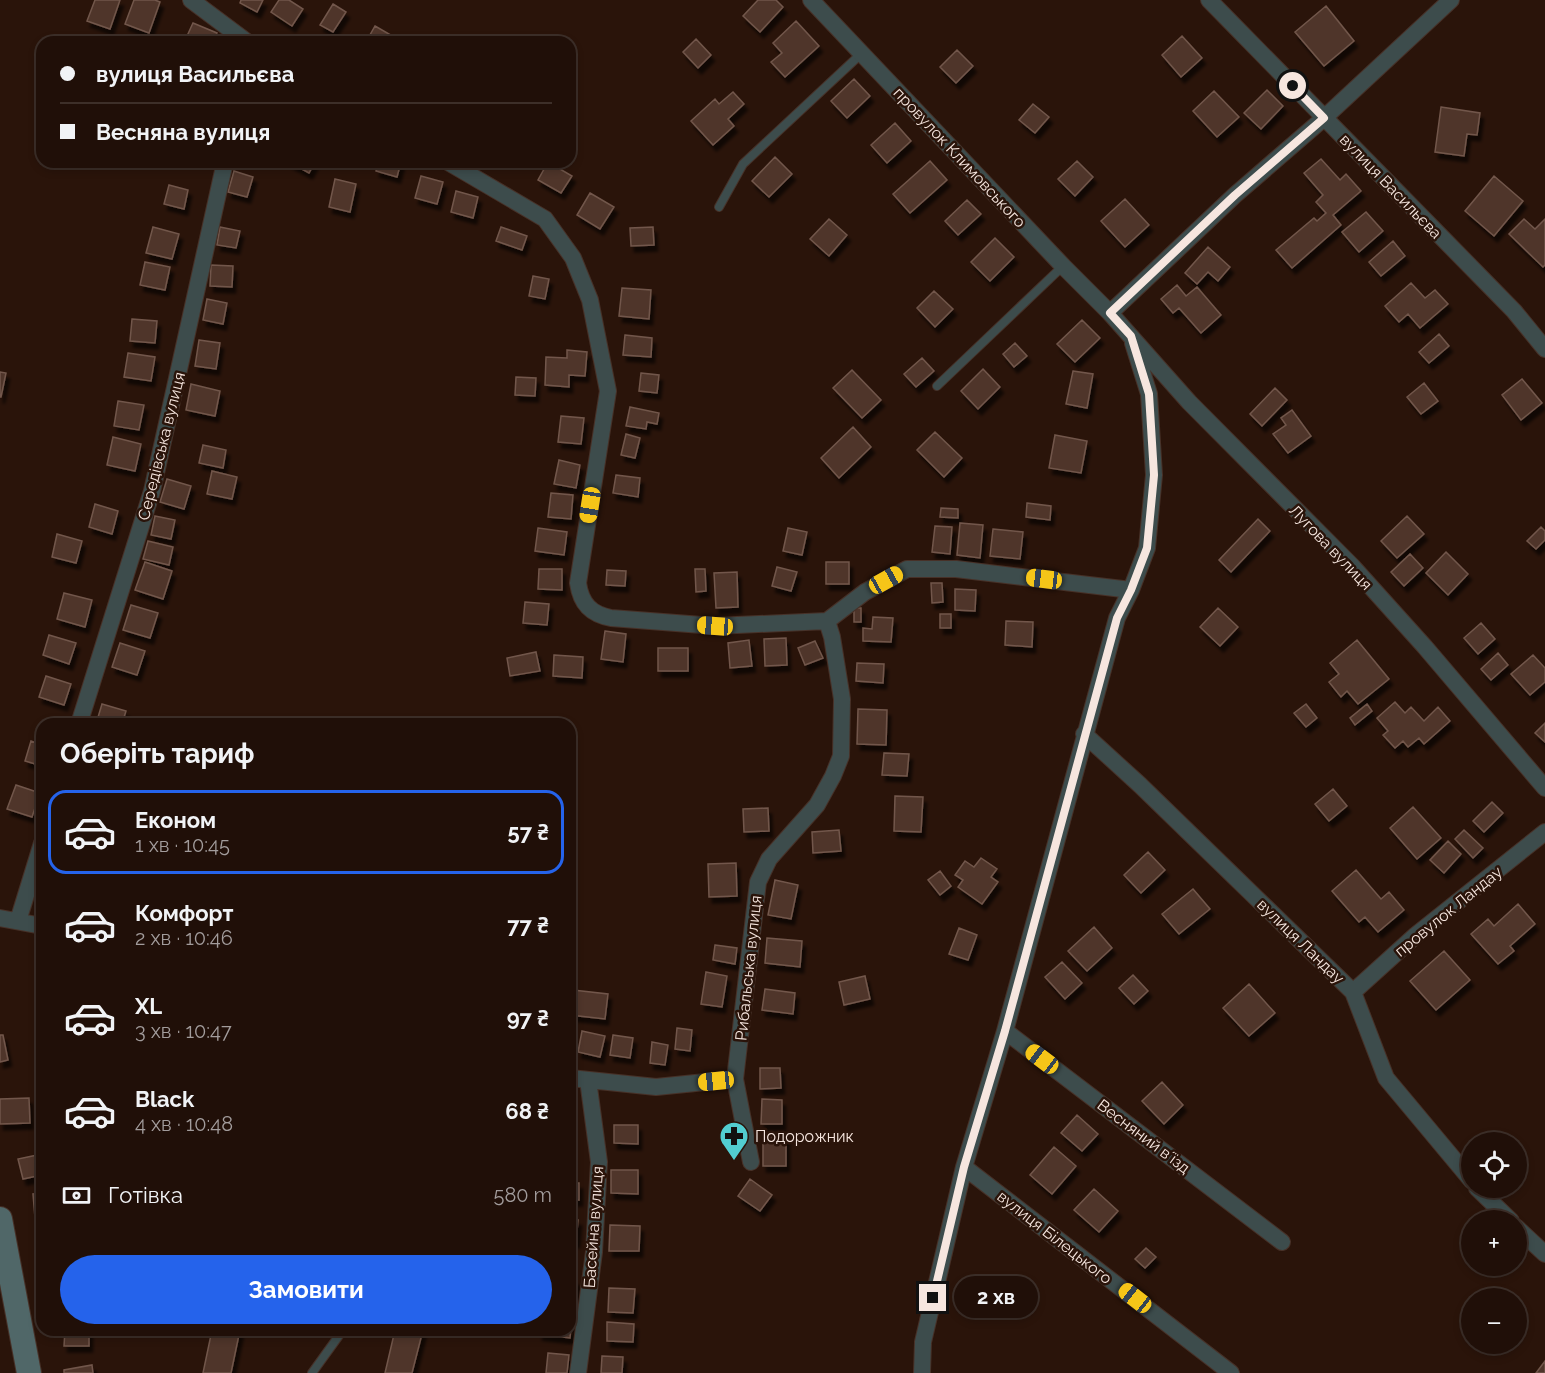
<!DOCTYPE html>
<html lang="uk">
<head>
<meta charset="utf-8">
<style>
	body { margin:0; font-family:Raleway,sans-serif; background:#281812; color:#f1f3f6; height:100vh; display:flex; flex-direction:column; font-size:22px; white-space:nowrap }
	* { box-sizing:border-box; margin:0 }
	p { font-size:20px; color:#a29c9c }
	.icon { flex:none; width:33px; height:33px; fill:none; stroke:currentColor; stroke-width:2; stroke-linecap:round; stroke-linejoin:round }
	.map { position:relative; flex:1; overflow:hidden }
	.side { position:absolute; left:36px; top:718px; width:540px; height:618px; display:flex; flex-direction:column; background:#200f08; border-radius:18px; box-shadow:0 3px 9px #0003,0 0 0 2px #3d2f29 }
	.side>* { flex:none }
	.top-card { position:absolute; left:36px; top:36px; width:540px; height:132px; border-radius:18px; box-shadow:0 3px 9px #0003,0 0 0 2px #3d2f29; display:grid; align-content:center; height:132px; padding:0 24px; background:#200f08 }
	.fabs { position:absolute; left:1461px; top:1132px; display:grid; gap:12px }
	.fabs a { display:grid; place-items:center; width:66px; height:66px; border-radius:50%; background:#200f08; box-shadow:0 3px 9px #0003,0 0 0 2px #3d2f29; font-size:30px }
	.end { position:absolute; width:27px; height:27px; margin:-14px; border:8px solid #f6e6df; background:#111; box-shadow:0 0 0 3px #111 }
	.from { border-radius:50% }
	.bubble { position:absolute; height:42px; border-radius:21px; background:#200f08; box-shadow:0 3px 9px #0003,0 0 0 2px #3d2f29; font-size:20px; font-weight:700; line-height:42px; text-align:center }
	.car { position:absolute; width:18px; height:36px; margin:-18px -9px; border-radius:8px; box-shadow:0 0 4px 2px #0007; background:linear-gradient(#f5c518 24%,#345 0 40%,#f5c518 0 76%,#345 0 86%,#f5c518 0) }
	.top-card b { display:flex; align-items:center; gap:21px; height:57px; font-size:22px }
	.top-card b+b { border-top:2px solid #3d2f29 }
	.top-card i { width:15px; height:15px; background:#f1f3f6 }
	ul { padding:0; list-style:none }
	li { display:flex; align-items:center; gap:18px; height:84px; margin:0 12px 9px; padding:0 12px; border:3px solid transparent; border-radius:18px }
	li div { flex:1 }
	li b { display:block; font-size:22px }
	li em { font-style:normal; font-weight:700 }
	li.active { border-color:#2563eb }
	li>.icon { width:54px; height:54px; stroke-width:1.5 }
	h2 { padding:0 24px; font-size:27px; line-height:72px }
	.pay { display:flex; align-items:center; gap:15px; height:66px; padding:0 24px; font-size:22px }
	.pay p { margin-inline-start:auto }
	.primary-button { display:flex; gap:12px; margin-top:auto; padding:12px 24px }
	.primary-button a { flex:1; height:69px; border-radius:36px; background:#2563eb; color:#fff; font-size:24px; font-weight:700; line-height:69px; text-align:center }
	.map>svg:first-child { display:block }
	.building { fill:#4f362b; stroke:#72574b; stroke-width:1.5; filter:url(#shadow) }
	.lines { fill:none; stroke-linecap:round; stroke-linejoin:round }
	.service-casing { stroke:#473128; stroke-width:10 }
	.minor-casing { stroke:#473128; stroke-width:18 }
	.secondary-casing { stroke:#473128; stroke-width:26 }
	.service { stroke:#3d4c4c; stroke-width:8 }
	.minor { stroke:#3d4c4c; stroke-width:16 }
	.secondary { stroke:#506768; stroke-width:24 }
	.route { stroke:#f6e6df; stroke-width:8 }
	.labels { text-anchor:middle; stroke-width:5; stroke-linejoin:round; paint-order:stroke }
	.street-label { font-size:16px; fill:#f6e6df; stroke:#2a140a }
	.poi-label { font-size:16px; fill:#f6e6df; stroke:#2a140a; text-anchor:start }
</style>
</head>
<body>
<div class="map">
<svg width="1545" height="1373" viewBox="0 0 1545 1373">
	<defs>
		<filter id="shadow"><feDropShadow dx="3.5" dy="6" stdDeviation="1.5" flood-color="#0009"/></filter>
	</defs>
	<rect width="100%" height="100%" fill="#2a140a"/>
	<path class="building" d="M95 0H120L110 29 87 21Z
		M134 0H155L160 2 149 33 125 24Z
		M241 0H263L257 12 240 3Z
		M279 0H289L303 9 292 26 271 12Z
		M758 0H776L783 7 760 32 743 16Z
		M333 4 346 12 333 32 320 25Z
		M1326 6 1354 41 1324 66 1295 32Z
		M796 21 819 46 785 77 771 62 782 53 773 43Z
		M193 23 217 33 213 42H202L187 36Z
		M375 26 396 38 394 42H366Z
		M1182 36 1202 58 1181 77 1162 55Z
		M696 39 711 55 698 68 683 52Z
		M957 50 973 66 956 83 940 67Z
		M854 79 870 96 847 118 831 101Z
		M1267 90 1283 106 1261 129 1244 113Z
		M1214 91 1239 117 1217 137 1193 111Z
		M733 92 744 104 728 119 734 126 713 145 691 121 715 99 719 104Z
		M1033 104 1049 117 1035 133 1019 120Z
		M1441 107 1480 113 1477 135 1467 134 1464 156 1435 152Z
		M895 123 911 141 887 163 871 145Z
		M775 157 792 174 769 197 752 181Z
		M1321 159 1340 180 1346 174 1361 191 1333 215 1341 225 1292 268 1276 250 1314 218 1317 221 1326 213 1316 202 1323 195 1304 173Z
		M930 161 947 180 910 213 893 194Z
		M1077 161 1093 177 1075 196 1058 179Z
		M289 162H315L309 173Z
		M378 162H401L397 177 376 171Z
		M548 162 572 176 561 193 538 180Z
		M234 171 253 177 247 197 228 192Z
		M421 176 443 182 437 204 415 198Z
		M1494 176 1523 201 1494 236 1465 211Z
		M335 179 356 184 350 212 329 207Z
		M169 185 188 190 184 209 164 204Z
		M456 191 478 197 473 218 451 212Z
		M590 193 614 207 600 229 577 215Z
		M1125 199 1149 225 1125 247 1101 221Z
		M967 200 981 214 958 235 945 221Z
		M1366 212 1383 231 1359 252 1342 232Z
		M829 219 847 235 829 256 810 239Z
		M1524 219 1535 229 1545 219V265L1543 267 1509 234Z
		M153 227 179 234 172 259 146 253Z
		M220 227 240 231 236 248 217 245Z
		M501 227 527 236 522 250 496 241Z
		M653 227 654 245 631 246 630 228Z
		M995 238 1014 257 990 281 971 262Z
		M1393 241 1405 256 1381 276 1369 262Z
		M1208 247 1230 267 1218 281 1208 272 1197 284 1185 273Z
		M145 262 170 267 165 290 140 285Z
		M211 265 233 266 232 287 210 286Z
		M533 276 549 279 545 299 529 296Z
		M1411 283 1425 298 1435 290 1448 304 1420 328 1408 314 1399 322 1385 306Z
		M1177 285 1186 296 1197 287 1221 315 1201 333 1179 308 1173 313 1161 299Z
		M622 288 651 290 649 319 619 316Z
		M934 291 953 309 935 327 917 308Z
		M207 299 227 303 223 324 203 320Z
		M132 319 157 321 155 343 130 341Z
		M1082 320 1100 338 1075 362 1057 344Z
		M1439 334 1449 346 1429 363 1419 352Z
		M625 335 652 338 651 357 623 355Z
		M199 340 220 343 216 369 195 366Z
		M1015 343 1027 356 1014 367 1003 354Z
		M567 350 587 352 585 376 569 375V387L545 385 546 357 567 358Z
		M128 353 155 357 151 381 124 377Z
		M922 358 934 371 916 387 904 374Z
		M983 369 1000 387 978 409 961 391Z
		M852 370 881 400 862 418 833 388Z
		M1073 371 1093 374 1087 408 1066 404Z
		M0 372 6 373 1 397H0Z
		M641 373 659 375 657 393 639 391Z
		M516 377 536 378 535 396 515 395Z
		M1522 379 1542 403 1521 420 1502 395Z
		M1424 383 1438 401 1421 414 1407 397Z
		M191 384 220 391 215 416 186 410Z
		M1275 388 1287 400 1262 426 1250 414Z
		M118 401 144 405 139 430 114 426Z
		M630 407 659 413 657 424 647 422 646 429 626 426Z
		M1292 410 1311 436 1288 453 1273 434 1286 425 1281 418Z
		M561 416 584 418 581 444 558 442Z
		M853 427 871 447 839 478 821 458Z
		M935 432 962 458 944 477 917 450Z
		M626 434 640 438 635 458 621 455Z
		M1055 435 1087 441 1081 473 1049 468Z
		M113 437 141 444 135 471 107 465Z
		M203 445 226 450 223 468 199 463Z
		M559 460 580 465 576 488 554 484Z
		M212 471 237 477 232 499 207 494Z
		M616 475 640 478 638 497 613 493Z
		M167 479 191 486 184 509 160 502Z
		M551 493 573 495 571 519 548 517Z
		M1027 503 1051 506 1050 520 1026 517Z
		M95 504 118 511 112 534 89 527Z
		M941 508 958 509V518L940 517Z
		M155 516 175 520 171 539 151 535Z
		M1407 516 1424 534 1397 558 1381 541Z
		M1258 519 1270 531 1231 572 1219 560Z
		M960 523 983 525 980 558 957 555Z
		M935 526 952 527 950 554 932 552Z
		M1541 527 1545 531V540L1536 549 1527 541Z
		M538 528 567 532 564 555 535 551Z
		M788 528 807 532 802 555 783 551Z
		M993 529 1023 532 1020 559 990 556Z
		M57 534 82 541 76 563 52 557Z
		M148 541 173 547 169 565 143 559Z
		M1446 552 1468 574 1448 595 1426 573Z
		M1410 554 1423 568 1404 586 1391 572Z
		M145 562 172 571 163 599 135 590Z
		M826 562H849V584H826Z
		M777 567 797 572 791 591 772 586Z
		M539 569H562V590L538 589Z
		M695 569H705L706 591 696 592Z
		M607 570 626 571 625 586 606 585Z
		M737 572 738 607 716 608 714 573Z
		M931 583H942L943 602 932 603Z
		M955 589 976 590 975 611 955 610Z
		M64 593 92 600 85 627 57 619Z
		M525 602 549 604 547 625 523 623Z
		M131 605 158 613 150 638 123 630Z
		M854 608H861V622H854Z
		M1218 608 1238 627 1220 646 1200 627Z
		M940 614H951V628H940Z
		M873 617 893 618 891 642 863 641V628L872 629Z
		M1006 621 1033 622 1032 647 1005 645Z
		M1481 623 1495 639 1478 654 1464 638Z
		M605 631 626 634 623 662 601 659Z
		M49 635 76 643 69 664 43 655Z
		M786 638 787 665 765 666 764 639Z
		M749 640 752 666 730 668 728 643Z
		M1357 640 1389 679 1358 704 1347 691 1341 697 1329 682 1339 674 1330 663Z
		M815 641 823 658 805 665 798 648Z
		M120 643 145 651 137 675 112 667Z
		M658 648H688V671H658Z
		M536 652 540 671 510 676 507 658Z
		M1498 653 1508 665 1491 680 1481 669Z
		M554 655 583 657 582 678 553 676Z
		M1533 655 1545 668V682L1530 695 1511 674Z
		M857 663 884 664 883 683 856 681Z
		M46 676 71 684 64 705 39 697Z
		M1395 702 1405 713 1411 707 1424 721 1438 707 1450 721 1424 744 1419 738 1408 747 1403 741 1395 748 1383 735 1388 731 1377 718Z
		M102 704 126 711 122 724H96Z
		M1306 704 1317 718 1306 727 1294 713Z
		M1367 704 1372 711 1355 725 1350 718Z
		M858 709 887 710 886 745 857 744Z
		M1545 723V742L1535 733Z
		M31 741 42 745V766L25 761Z
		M884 753 909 754 907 776 882 775Z
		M16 785 40 793 32 817 7 809Z
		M1333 789 1347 806 1329 821 1315 804Z
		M895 796 923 797 921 832 894 831Z
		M1492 802 1503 813 1484 832 1473 821Z
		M1413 807 1441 838 1417 859 1390 828Z
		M768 808 769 831 744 832 743 809Z
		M839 830 841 851 813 853 812 832Z
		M1464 830 1483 848 1473 858 1455 839Z
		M1448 841 1461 854 1444 873 1430 860Z
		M1148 852 1165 870 1141 893 1124 875Z
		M981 858 997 869 991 877 998 882 982 904 958 887 963 880 955 875 965 861 974 867Z
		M736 863 737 896 709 897 708 864Z
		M1356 870 1381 899 1389 892 1404 910 1378 932 1365 917 1359 922 1332 891Z
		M940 871 951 886 940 895 928 880Z
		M775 880 798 885 791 919 768 915Z
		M1193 889 1210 909 1179 934 1162 914Z
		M1518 904 1535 924 1510 946 1514 951 1498 964 1471 934 1488 919 1494 926Z
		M1094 927 1112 948 1087 971 1068 951Z
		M959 928 977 935 968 960 949 954Z
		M767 938 802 941 800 967 765 963Z
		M715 945 737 948 735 964 713 960Z
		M1444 951 1470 980 1436 1010 1410 981Z
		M1062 962 1082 983 1065 999 1045 977Z
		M706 972 727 976 722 1007 701 1004Z
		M1133 975 1148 991 1134 1004 1119 988Z
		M865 976 870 999 844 1005 839 982Z
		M1249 984 1275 1013 1249 1036 1223 1008Z
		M765 989 795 993 793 1014 762 1010Z
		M573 990 608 994 605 1019 570 1015Z
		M677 1028 692 1030 690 1051 675 1049Z
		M582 1031 605 1036 600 1057 578 1052Z
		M0 1035H3L8 1060 0 1062Z
		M613 1035 633 1038 630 1058 610 1055Z
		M652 1042 668 1045 665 1065 650 1063Z
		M760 1068H780L781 1088 760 1089Z
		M1162 1082 1183 1105 1164 1124 1142 1101Z
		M29 1098 30 1123 0 1124V1099Z
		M762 1099 782 1100V1124H761Z
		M1077 1115 1098 1134 1082 1151 1061 1133Z
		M614 1125H638V1144L614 1143Z
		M763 1134H786V1166H763Z
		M1054 1147 1076 1166 1052 1194 1030 1175Z
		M42 1154V1175L23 1179 18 1159Z
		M611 1170H638V1194L611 1193Z
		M750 1179 772 1195 760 1211 738 1196Z
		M570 1183H579V1200H570Z
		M1094 1189 1118 1211 1099 1232 1074 1210Z
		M42 1193V1217L35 1218 33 1194Z
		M570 1219 578 1220 576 1242 570 1241Z
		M610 1225 640 1226 639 1251H609Z
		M1146 1248 1156 1257 1145 1268 1135 1259Z
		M570 1279 576 1280 573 1305H570Z
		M609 1288 635 1289 633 1313 608 1312Z
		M570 1315H572L570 1338 539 1334 540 1330H570Z
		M607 1322 634 1324 633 1342 607 1341Z
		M65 1330H89V1346H64Z
		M212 1330H240L231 1373H203Z
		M395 1330H423L412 1373H385Z
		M548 1353 569 1355 567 1373H546Z
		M602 1356 623 1357 622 1373H601Z
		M1545 1361V1373H1536Z
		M92 1365 93 1373H64V1370Z"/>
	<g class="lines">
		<g class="service-casing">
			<path id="service" d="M719 207 743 164 862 53
				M937 386 1063 266
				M312 1373 343 1330"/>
		</g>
		<g class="minor-casing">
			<path id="minor" d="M191 0 247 42
				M811 0 1063 266 1110 313 1189 402 1353 567 1425 647 1545 788
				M1209 0 1514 311 1545 349
				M448 162 545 219 573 258 590 300 608 391 578 583C581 604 591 614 611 618L715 626 827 621 865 592 907 569H956L1131 590
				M1110 313 1235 195 1324 118 1451 0
				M79 724 152 491 225 162
				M1084 734 1140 785 1353 992 1386 1078 1472 1181
				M0 918 42 926
				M18 921 42 843
				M1353 992 1416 935 1545 832
				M1005 1031 1282 1242
				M570 1078 656 1087 735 1079
				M751 1162 735 1079 758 882 769 859 817 805 833 776 841 756 842 699 832 637 827 621
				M964 1167 1231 1373
				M1477 1188 1511 1221
				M1516 1227 1545 1254
				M578 1373 594 1252 599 1162 588 1080
				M922 1373 923 1342 964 1167 1005 1031 1117 618 1131 590 1147 548 1154 475 1149 394 1133 343"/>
		</g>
		<g class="secondary-casing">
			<path id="secondary" d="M0 1219 29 1373"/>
		</g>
		<use href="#service" class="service"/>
		<use href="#minor" class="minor"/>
		<use href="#secondary" class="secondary"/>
	</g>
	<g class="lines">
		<path class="route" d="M933 1298 964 1167 1005 1031 1117 618 1131 590 1147 548 1154 475 1149 394 1131 336 1110 313 1235 195 1324 118 1293 86"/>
	</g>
	<defs>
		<g id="pharmacy-pin" transform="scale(1.5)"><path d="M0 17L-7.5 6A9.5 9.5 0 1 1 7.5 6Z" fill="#52cdd0" stroke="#2a140a"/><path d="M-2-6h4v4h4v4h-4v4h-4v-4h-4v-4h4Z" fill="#111"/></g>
	</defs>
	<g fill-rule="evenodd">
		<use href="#pharmacy-pin" x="734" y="1136"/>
	</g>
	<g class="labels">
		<g class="street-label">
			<text transform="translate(960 157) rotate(47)" y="6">провулок Климовського</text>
			<text transform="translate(1391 186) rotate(46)" y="6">вулиця Васильєва</text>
			<text transform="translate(161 446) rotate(-76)" y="6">Середівська вулиця</text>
			<text transform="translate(1331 547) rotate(46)" y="6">Лугова вулиця</text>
			<text transform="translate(1448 911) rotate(-39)" y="6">провулок Ландау</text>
			<text transform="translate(1301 941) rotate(44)" y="6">вулиця Ландау</text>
			<text transform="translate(748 968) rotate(-84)" y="6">Рибальська вулиця</text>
			<text transform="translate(1144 1136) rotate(37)" y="6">Весняний вʼїзд</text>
			<text transform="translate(593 1227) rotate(-86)" y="6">Басейна вулиця</text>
			<text transform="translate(1055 1237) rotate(38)" y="6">вулиця Білецького</text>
		</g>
		<g class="poi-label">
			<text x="755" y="1142">Подорожник</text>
		</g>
	</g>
</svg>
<div class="fabs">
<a><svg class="icon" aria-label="locate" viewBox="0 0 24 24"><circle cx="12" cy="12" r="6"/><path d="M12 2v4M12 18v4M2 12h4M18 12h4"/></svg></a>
<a>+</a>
<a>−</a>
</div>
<i class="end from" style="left:1293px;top:86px"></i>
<i class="end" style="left:933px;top:1298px"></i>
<div class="bubble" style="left:954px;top:1276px;width:84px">2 хв</div>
<i class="car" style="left:590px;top:505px;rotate:189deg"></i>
<i class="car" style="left:1044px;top:579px;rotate:277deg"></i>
<i class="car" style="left:886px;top:580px;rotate:61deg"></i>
<i class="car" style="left:715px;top:626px;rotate:274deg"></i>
<i class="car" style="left:1042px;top:1059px;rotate:307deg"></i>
<i class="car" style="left:716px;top:1081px;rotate:264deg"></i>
<i class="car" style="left:1135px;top:1298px;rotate:308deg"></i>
<div class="top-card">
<b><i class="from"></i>вулиця Васильєва</b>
<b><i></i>Весняна вулиця</b>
</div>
<section class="side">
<h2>Оберіть тариф</h2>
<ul>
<li class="active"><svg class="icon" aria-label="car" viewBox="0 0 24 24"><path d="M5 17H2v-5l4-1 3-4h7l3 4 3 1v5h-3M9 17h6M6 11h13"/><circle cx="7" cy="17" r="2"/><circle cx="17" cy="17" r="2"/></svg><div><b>Економ</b><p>1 хв · 10:45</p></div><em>57 ₴</em></li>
<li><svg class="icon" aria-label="car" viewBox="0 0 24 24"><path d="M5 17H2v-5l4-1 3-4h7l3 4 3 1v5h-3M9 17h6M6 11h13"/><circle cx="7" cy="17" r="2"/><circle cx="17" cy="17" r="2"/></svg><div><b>Комфорт</b><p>2 хв · 10:46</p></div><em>77 ₴</em></li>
<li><svg class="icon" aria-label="car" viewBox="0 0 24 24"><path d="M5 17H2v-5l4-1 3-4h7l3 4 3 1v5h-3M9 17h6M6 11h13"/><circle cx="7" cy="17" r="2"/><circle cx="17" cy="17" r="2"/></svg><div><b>XL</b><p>3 хв · 10:47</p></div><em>97 ₴</em></li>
<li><svg class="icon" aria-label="car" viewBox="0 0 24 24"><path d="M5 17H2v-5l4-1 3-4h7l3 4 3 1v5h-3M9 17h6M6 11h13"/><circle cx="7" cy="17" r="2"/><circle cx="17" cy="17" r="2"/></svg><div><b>Black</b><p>4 хв · 10:48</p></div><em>68 ₴</em></li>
</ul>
<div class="pay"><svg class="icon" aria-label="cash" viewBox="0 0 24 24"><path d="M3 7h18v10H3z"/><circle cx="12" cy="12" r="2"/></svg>Готівка<p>580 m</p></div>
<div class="primary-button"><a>Замовити</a></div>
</section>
</div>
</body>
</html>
